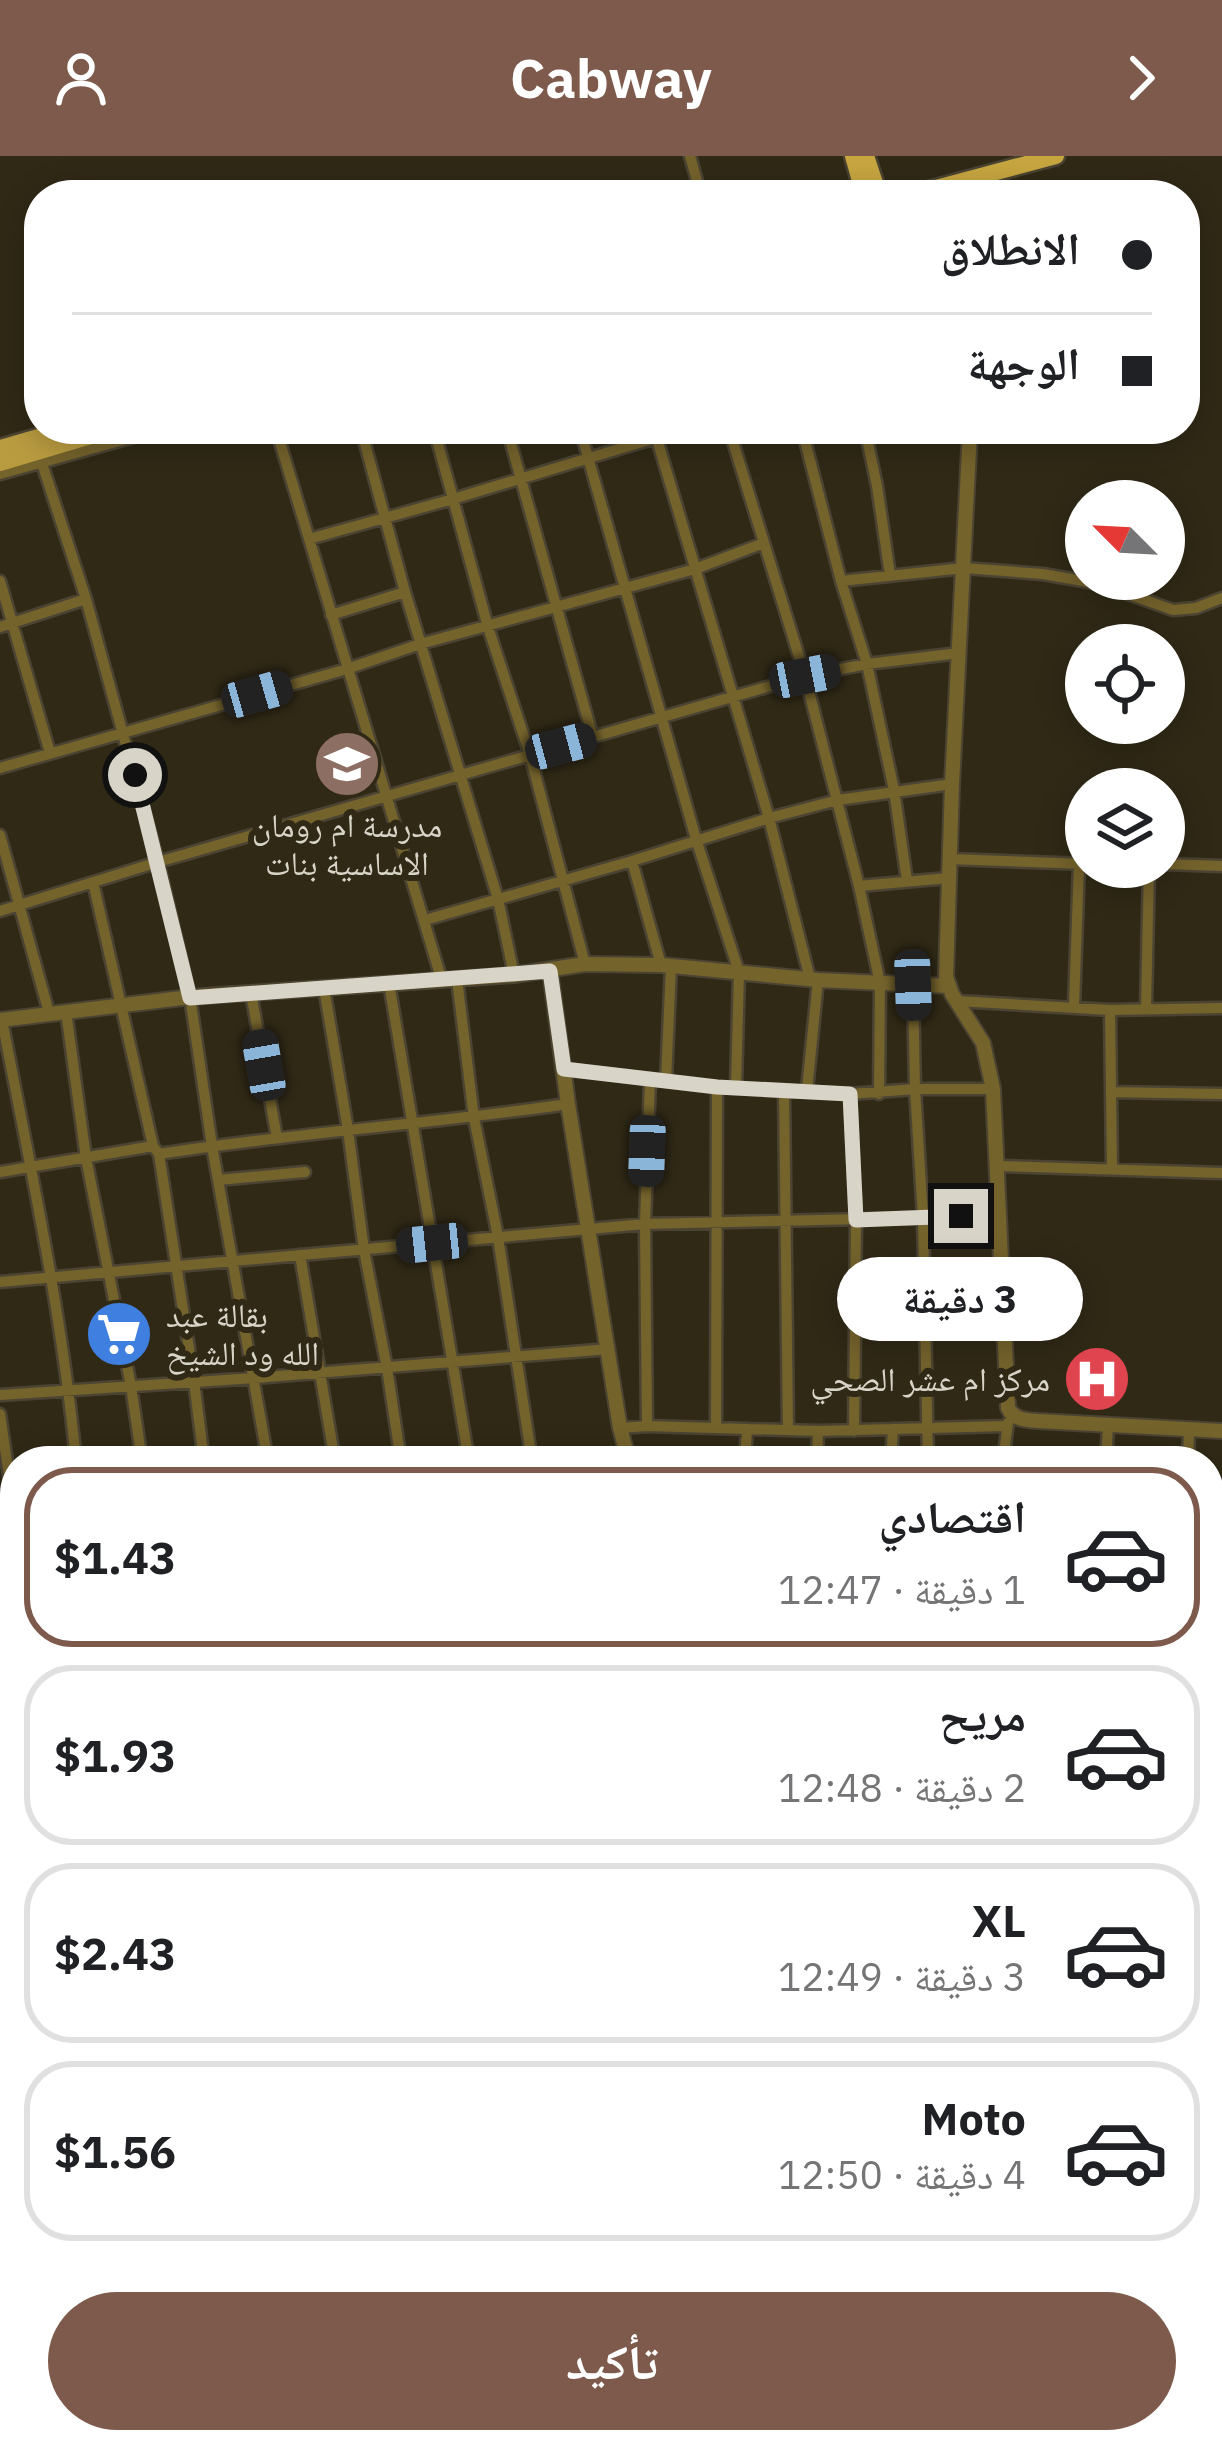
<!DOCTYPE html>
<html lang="ar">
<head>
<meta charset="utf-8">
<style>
	body { margin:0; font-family:"IBM Plex Sans","Noto Naskh Arabic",sans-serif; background:#f2f2f2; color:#202124; direction:rtl; height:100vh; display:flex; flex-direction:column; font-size:45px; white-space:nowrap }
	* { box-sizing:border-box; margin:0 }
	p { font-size:39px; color:#757577 }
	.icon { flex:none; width:66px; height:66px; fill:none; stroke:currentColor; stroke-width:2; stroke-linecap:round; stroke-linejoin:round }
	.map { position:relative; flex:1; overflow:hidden; direction:ltr }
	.details { position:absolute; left:0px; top:1290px; width:1224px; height:1008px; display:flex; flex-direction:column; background:#fff; border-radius:48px 48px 0 0; box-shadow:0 6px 30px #0003; direction:rtl }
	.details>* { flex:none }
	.guide { position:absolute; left:24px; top:24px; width:1176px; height:264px; border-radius:48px; box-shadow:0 6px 30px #0003; direction:rtl; display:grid; align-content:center; height:264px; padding:0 48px; background:#fff }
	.needle { width:78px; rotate:294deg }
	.tools { position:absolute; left:1065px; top:324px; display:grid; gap:24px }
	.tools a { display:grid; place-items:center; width:120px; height:120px; border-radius:50%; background:#fff; box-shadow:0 6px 30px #0003; font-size:60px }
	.end { position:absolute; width:54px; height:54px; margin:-27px; border:15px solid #d8d4c8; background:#111; box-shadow:0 0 0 6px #111 }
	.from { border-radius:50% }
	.bubble { position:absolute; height:84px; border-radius:42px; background:#fff; box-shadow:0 6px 30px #0003; font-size:39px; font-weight:700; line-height:84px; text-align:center; direction:rtl }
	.car { position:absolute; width:36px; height:72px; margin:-36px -18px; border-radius:15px; box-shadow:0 0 9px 3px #0007; background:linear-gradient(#222 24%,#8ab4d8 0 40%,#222 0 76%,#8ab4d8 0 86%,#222 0) }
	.guide b { display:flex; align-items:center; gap:42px; height:114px; font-size:45px }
	.guide b+b { border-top:3px solid #e0e0e0 }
	.guide i { width:30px; height:30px; background:#202124 }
	ul { padding:21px 0 0; list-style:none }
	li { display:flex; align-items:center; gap:36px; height:180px; margin:0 24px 18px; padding:0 24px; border:6px solid #e0e0e0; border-radius:48px }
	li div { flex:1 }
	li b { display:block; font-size:45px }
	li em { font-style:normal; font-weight:700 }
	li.on { border-color:#7e5a4c }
	li>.icon { width:108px; height:108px; stroke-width:1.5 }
	.primary-button { display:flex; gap:24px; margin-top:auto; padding:24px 48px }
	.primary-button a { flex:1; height:138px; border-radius:72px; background:#7e5a4c; color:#fff; font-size:48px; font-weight:700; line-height:138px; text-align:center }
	header { display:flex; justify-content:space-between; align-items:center; height:156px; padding:0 48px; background:#7e5a4c; color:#fff; font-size:54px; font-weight:700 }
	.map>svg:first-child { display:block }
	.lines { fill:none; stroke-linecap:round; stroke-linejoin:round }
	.canal { stroke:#248693; stroke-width:10 }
	.minor-casing { stroke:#4b4432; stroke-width:15 }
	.tertiary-casing { stroke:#4b4432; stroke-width:18 }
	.primary-casing { stroke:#4b4432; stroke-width:21 }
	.trunk-casing { stroke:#4b4432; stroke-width:21 }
	.minor { stroke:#75632c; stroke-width:10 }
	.tertiary { stroke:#75632c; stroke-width:14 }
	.primary { stroke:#ba9c40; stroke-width:16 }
	.trunk { stroke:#c8a740; stroke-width:16 }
	.route { stroke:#d8d4c8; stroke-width:15 }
	.labels { text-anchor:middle; stroke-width:12; stroke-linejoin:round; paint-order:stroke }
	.poi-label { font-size:33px; fill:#d8d4c8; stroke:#302916 }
</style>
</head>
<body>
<header><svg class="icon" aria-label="forward" viewBox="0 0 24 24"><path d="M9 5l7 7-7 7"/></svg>Cabway<svg class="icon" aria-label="person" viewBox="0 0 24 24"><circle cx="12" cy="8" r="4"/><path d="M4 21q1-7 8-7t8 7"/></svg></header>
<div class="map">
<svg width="1222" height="2298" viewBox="0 0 1222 2298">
	<rect width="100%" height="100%" fill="#302916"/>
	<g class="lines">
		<path class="canal" d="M0 1958H15
			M521 2283 524 2298"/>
		<g class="minor-casing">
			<path id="minor" d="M690 0 701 39
				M276 273 442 825
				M361 273 405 436 498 743 514 819
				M434 273 488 471 530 599 585 808
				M507 273 593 582
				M580 273 696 683 739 816 736 931
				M654 273 769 662 810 823
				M729 273 805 520 859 730 880 827 879 938
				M802 273 841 425 867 508 894 634 907 725
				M865 273 877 330 890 419
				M38 295 86 443 158 706 190 841 212 990 268 1305
				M0 318 163 273
				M309 383 453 343 685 273
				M0 425 50 597
				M841 425 964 412 1043 418 1100 428 1173 454 1196 452 1222 442
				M331 459 405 436
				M0 471 86 443
				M0 612 347 513 420 488 695 413 764 387
				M0 679 49 857
				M949 703 1086 708
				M632 705 661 809
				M1164 708 1222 710
				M93 726 153 990 159 998 194 1225 204 1305
				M859 730 948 722
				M0 755 158 706 805 520 867 508 959 497
				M425 764 632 705 769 662 838 644 952 628
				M457 823 474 962 498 1081 532 1305
				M389 827 469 1305
				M913 829 915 933 923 1061 928 1305
				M324 832 348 974 364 1094 387 1212 401 1305
				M251 837 277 982
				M957 845 1110 854 1222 852
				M1074 850 1079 708
				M1146 852 1149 711
				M1110 854 1112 1013
				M66 855 86 1002 131 1230 142 1305
				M2 864C30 1010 62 1156 76 1305
				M564 913 717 931 850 938 915 933H993
				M666 925 671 810
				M784 934 788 1273
				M807 934 818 824
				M1111 936 1222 938
				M850 938 856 1064 854 1275
				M159 998C294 977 432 968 568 948
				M999 1010 1222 1017
				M0 1016 153 990
				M218 1024 305 1016
				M300 1099 335 1305
				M0 1126 645 1068 999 1060
				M0 1239 255 1222 609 1193
				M0 1258 15 1361
				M647 1270 645 1068 650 923
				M716 1271 717 931
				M620 1272 647 1270 818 1275 1006 1270
				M745 1305 747 1273
				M817 1305 818 1275
				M891 1305 893 1273
				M1003 1305 1008 1267
				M1106 1305 1108 1269
				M1188 1305 1189 1273
				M1209 1403H1222
				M0 1521 15 1520
				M1209 1565H1222
				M1209 1707 1222 1709
				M1209 1745 1222 1747
				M1209 1864 1222 1866
				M1209 1961 1222 1966
				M1209 2112 1222 2117
				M1209 2172 1222 2174
				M537 2283 538 2298
				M612 2283 614 2298
				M685 2288 727 2283
				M927 2298V2283
				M978 2298 980 2283
				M1067 2298 1069 2283
				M1154 2298 1155 2283
				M1217 2298 1218 2270"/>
		</g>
		<g class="tertiary-casing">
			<path id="tertiary" d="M970 273 952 628 946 821 952 838 983 887 993 933 1008 1252C1014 1264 1026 1264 1038 1265L1222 1275
				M550 815 568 948 620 1272 629 1305
				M0 864 190 841 514 819 585 808 661 809 818 824 948 830
				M793 2283 795 2298"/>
		</g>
		<g class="primary-casing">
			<path id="primary" d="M0 292 66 273
				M0 307 114 273"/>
		</g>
		<g class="trunk-casing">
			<path id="trunk" d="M853 0 864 39
				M866 0 879 39
				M910 39 1056 0"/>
		</g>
		<use href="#minor" class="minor"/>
		<use href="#tertiary" class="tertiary"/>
		<use href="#primary" class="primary"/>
		<use href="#trunk" class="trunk"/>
	</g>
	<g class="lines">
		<path class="route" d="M135 619 190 842 550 815 564 913 717 931 850 938 856 1064 961 1060"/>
	</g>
	<defs>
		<g id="school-disc" transform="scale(3.45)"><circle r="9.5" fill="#8d6e63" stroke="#302916"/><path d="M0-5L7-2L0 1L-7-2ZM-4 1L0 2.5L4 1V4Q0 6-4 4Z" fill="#fff"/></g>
		<g id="supermarket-disc" transform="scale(3.45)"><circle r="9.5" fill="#3f7fe0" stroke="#302916"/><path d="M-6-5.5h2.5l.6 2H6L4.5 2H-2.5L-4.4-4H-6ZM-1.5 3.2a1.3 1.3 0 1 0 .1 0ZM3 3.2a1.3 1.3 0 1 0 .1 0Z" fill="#fff"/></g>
		<g id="hospital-disc" transform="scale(3.45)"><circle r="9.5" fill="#e0444e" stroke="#302916"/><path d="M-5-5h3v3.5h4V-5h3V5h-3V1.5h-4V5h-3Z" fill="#fff"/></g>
	</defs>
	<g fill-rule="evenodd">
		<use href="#school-disc" x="347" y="608"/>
		<use href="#supermarket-disc" x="119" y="1178"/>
		<use href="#hospital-disc" x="1097" y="1223"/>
	</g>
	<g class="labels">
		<g class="poi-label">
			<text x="347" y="681">مدرسة ام رومان<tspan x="347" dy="38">الاساسية بنات</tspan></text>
			<text x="166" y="1171" text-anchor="start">بقالة عبد<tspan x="166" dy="38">الله ود الشيخ</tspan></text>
			<text x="1050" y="1235" text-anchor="end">مركز ام عشر الصحي</text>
		</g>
	</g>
</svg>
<div class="tools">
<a><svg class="needle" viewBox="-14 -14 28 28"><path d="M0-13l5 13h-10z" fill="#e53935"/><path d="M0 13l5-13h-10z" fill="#757577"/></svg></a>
<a><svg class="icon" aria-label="locate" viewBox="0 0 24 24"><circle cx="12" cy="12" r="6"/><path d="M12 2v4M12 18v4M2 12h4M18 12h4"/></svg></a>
<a><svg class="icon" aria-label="layers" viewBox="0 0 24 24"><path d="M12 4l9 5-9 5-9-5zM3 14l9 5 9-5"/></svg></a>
</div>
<i class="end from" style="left:135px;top:619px"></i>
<i class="end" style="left:961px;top:1060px"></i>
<div class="bubble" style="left:837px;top:1101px;width:246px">3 دقيقة</div>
<i class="car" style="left:805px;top:520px;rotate:79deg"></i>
<i class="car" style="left:257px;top:538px;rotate:74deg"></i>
<i class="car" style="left:561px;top:590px;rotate:75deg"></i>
<i class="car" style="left:913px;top:829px;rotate:178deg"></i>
<i class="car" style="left:264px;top:909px;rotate:350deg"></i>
<i class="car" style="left:647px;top:995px;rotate:182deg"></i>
<i class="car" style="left:432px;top:1087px;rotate:264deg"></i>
<div class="guide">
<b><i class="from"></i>الانطلاق</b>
<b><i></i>الوجهة</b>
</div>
<section class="details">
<ul>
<li class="on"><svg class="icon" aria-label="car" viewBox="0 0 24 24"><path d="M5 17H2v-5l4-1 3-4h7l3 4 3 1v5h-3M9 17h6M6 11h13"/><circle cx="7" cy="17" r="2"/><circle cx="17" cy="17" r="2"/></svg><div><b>اقتصادي</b><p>1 دقيقة · 12:47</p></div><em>$1.43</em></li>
<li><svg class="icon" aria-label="car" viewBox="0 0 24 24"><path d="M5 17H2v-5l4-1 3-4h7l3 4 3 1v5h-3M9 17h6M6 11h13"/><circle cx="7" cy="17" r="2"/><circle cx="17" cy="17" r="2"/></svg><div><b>مريح</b><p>2 دقيقة · 12:48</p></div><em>$1.93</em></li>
<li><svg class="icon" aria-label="car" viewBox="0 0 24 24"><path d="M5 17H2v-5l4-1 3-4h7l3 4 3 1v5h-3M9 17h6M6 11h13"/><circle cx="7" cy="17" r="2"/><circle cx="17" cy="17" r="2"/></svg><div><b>XL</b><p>3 دقيقة · 12:49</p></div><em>$2.43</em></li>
<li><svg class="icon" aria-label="car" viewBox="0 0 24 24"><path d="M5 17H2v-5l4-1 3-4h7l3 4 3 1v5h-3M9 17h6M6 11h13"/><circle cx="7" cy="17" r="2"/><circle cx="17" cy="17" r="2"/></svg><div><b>Moto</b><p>4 دقيقة · 12:50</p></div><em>$1.56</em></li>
</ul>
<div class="primary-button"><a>تأكيد</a></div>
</section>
</div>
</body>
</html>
